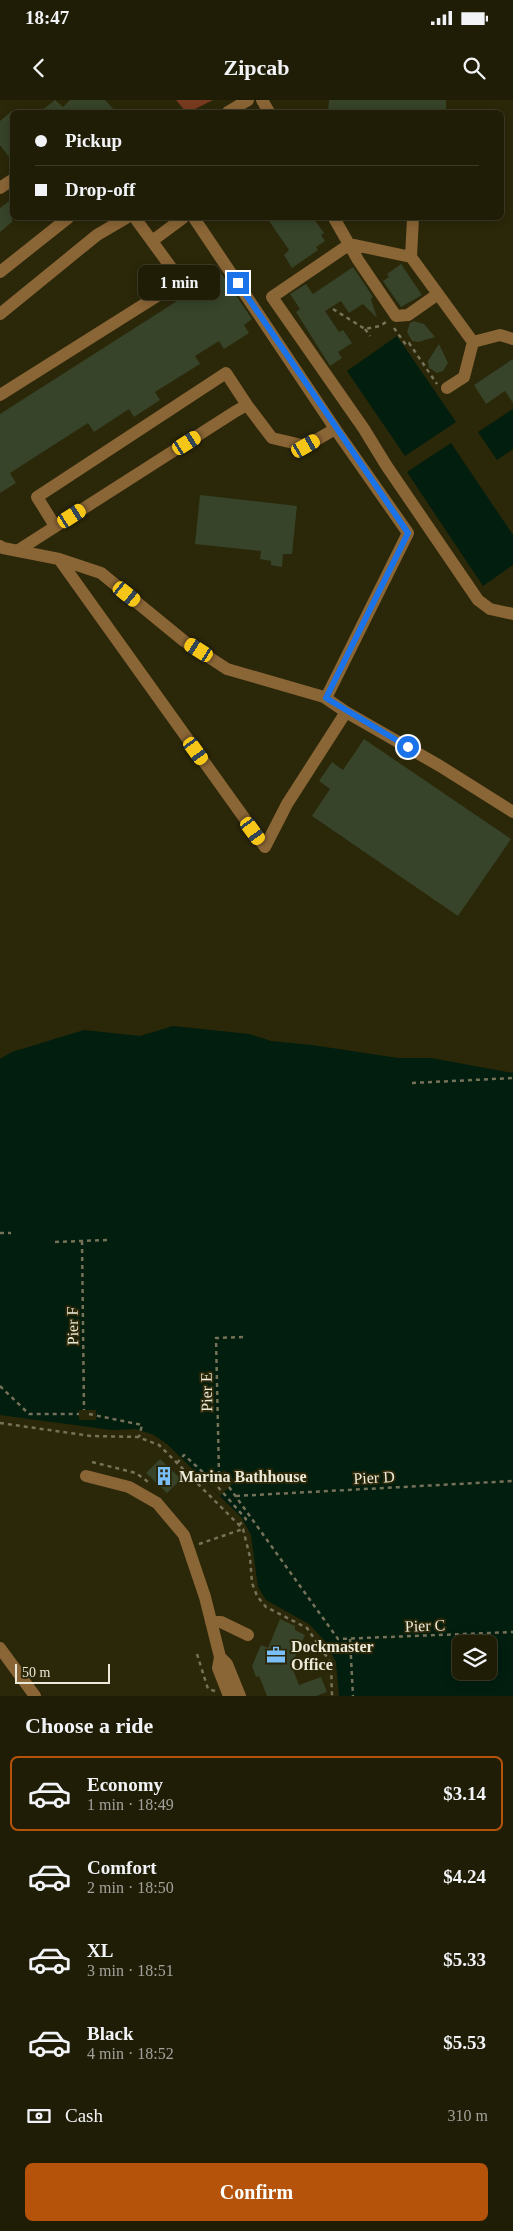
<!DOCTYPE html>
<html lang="en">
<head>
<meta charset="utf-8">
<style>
	body { margin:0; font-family:Georgia,serif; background:#2d2a15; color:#f1f3f6; height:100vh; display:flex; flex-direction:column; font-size:19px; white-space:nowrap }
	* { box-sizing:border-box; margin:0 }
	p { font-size:16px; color:#a2a29b }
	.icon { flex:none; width:28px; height:28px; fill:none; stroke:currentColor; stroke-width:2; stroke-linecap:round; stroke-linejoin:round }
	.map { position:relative; height:1596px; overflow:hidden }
	.sheet { display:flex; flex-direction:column; background:#201d07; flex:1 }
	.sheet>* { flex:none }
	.guide { position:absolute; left:10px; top:10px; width:494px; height:110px; border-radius:8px; box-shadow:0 2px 12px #0003,0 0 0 1px #3d3b28; display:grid; align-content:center; height:110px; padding:0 25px; background:#201d07 }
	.fabs { position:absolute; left:452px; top:1535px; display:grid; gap:10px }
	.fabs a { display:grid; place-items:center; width:45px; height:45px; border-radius:8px; background:#201d07; box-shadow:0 2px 12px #0003,0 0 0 1px #3d3b28; font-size:25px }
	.scale { position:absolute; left:15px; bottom:12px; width:95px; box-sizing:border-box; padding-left:5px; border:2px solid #ebe9d8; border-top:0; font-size:14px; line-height:18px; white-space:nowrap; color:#ebe9d8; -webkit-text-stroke:4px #2b2709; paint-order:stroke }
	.end { position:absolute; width:22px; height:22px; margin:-11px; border:6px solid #1a73e8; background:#fff; box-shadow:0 0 0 2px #fff }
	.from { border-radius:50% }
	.bubble { position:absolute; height:35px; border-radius:8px; background:#201d07; box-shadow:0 2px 12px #0003,0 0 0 1px #3d3b28; font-size:16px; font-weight:800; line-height:35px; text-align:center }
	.car { position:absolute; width:15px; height:30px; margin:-15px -8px; border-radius:6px; box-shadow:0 0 4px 1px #0007; background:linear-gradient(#f5c518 24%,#345 0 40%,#f5c518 0 76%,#345 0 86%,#f5c518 0) }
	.guide b { display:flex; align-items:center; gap:18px; height:48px; font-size:19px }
	.guide b+b { border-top:1px solid #3d3b28 }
	.guide i { width:12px; height:12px; background:#f1f3f6 }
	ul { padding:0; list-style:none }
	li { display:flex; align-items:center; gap:15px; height:75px; margin:0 10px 8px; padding:0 15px; border:2px solid transparent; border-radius:8px }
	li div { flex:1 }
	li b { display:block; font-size:19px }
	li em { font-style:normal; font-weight:800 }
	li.current { border-color:#b45309 }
	li>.icon { width:45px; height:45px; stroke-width:1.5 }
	h2 { padding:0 25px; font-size:22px; line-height:60px }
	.pay { display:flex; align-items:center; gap:12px; height:55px; padding:0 25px; font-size:19px }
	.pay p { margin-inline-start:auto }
	.button { display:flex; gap:10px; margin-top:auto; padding:10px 25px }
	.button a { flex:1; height:58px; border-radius:8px; background:#b45309; color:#fff; font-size:20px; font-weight:800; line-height:58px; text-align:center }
	.status { display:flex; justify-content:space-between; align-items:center; height:35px; padding:0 25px; background:#201d07; direction:ltr }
	.status svg { height:14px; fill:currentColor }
	header { display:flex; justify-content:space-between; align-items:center; height:65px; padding:0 25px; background:#201d07; font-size:22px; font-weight:800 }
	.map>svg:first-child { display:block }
	.green { fill:#793a1f }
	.water { fill:#011e0f; fill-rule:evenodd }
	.pier { fill:#2b2709 }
	.building { fill:#374429 }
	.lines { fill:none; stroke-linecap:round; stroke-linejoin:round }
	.path { stroke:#767259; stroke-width:2.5; stroke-dasharray:4 4; stroke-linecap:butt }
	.minor { stroke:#8a6536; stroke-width:12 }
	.route { stroke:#1a73e8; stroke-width:6 }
	.labels { text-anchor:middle; stroke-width:4; stroke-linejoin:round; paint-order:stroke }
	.street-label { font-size:16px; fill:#ebe9d8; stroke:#2b2709 }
	.poi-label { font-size:16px; font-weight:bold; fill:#ebe9d8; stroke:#2b2709; text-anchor:start }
</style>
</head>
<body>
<div class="status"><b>18:47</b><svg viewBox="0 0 49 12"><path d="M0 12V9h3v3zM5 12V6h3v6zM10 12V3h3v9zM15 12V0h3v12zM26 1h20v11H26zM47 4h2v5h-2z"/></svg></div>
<header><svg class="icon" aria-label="back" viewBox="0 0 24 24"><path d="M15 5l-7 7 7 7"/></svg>Zipcab<svg class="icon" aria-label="search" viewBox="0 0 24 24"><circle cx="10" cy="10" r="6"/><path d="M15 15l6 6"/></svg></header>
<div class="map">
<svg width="513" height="1596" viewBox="0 0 513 1596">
	<rect width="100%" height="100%" fill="#2b2709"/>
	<path class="green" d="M176 0H213L189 12H186Z"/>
	<path class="water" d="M397 236 456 322 405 356 347 271Z
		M513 309V349L497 360 478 332Z
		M451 343 513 435V465L483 486 407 372Z
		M174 923 513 960V1596H339L336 1562 325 1541 309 1524 266 1500 258 1487 251 1435 242 1418 167 1344 154 1335 136 1329 112 1330 0 1315V950C28 948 51 929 74 927 106 925 145 940 174 923ZM461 1544H489V1571H461Z"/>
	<path class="pier" d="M174 920 290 930 486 955 513 960V973L431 958H398L312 945 271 941 249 934 173 926 140 936 84 930 12 952 0 959V947L13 946 72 925 98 923 133 928 164 926Z
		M79 1310H96V1320H79Z
		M224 1370 235 1381 220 1396 206 1382 213 1375 217 1378Z"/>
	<path class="building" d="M55 0 63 7 70 0H105L116 12H40Z
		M329 0H446V12H328Z
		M12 11V61L0 45V21Z
		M12 99V122L0 132V108Z
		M267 118H313L324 133 321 135 325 141 316 147 318 150 292 168 284 155 289 150Z
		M401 164 422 195 401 207 383 181 389 177 387 174Z
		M353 167 373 197 371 199 377 218 363 204 349 213 341 201 325 211 339 232 343 230 352 243 338 252 342 258 330 266 296 212 300 209 290 194 306 184 313 194Z
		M221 173 252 219 244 225 249 233 224 249 219 241 195 256 200 264 155 292 160 300 134 317 129 309 94 332 88 323 10 373 16 383 0 393V314Z
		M414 221 424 224 435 237 418 242 412 241 407 232 410 223Z
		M439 244 448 263 443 271 437 273 429 268 428 261Z
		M513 259V303L505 291 486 304 474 285Z
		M200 395 297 406 292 454H283L282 467 271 465V461L260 459 261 451 195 444Z
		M364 639 511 739 458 816 312 716 330 689 319 681 332 662 343 670Z
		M160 1359 181 1379 167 1393 146 1373Z
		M280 1519 295 1526V1530L305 1535 291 1565 299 1585 321 1577 327 1592 316 1596H267L259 1576 256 1577 252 1566 261 1545 268 1548Z"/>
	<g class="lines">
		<path class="path" d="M333 209 365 229 380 226 386 222
			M394 228 406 245 409 243 437 284
			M365 229 370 236
			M412 983 513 978
			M0 1133H11
			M82 1141 84 1310
			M55 1142 107 1140
			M0 1286 29 1314H79
			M89 1314 142 1325 139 1337
			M0 1323 91 1336 138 1337 159 1345 243 1429 250 1457 252 1483 257 1496 266 1507 307 1528 331 1563 332 1596
			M92 1362 136 1373 151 1384
			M177 1363 184 1355 216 1384
			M219 1375 216 1238 245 1237
			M218 1387 246 1419 239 1425
			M229 1387 338 1539 513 1532
			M236 1396 513 1381
			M199 1444 243 1429
			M350 1539 353 1596
			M197 1554 208 1589 215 1591"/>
		<path class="minor" d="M262 0 269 12
			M228 12 248 0
			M0 88 12 80
			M194 118 338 333 408 433 326 598
			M334 118 358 160 396 216 408 215 438 194
			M152 141 183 118
			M411 157 413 118
			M0 172 68 118
			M0 214 97 135 126 118
			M473 242 411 157 350 144 272 197 364 329 386 365 478 500 490 509 513 514
			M473 242 500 235 513 239
			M447 288 464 277 473 242
			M0 295 181 181 135 118
			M247 305 272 338 306 346 335 329
			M0 446 3 448 59 459 101 473 184 541 227 569 324 597 346 612 287 704 265 747 59 459
			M17 451 236 311 247 305 226 273 37 397 55 426
			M346 612 440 666 513 712
			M86 1376 129 1387 157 1403 184 1435 205 1497 220 1557 218 1568 229 1596
			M211 1522H221L248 1535
			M0 1548 35 1596
			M220 1557 227 1564 240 1596"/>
	</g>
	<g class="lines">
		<path class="route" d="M238 183 408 433 326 598 408 647"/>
	</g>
	<defs>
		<g id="building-bare" transform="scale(1.5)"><path d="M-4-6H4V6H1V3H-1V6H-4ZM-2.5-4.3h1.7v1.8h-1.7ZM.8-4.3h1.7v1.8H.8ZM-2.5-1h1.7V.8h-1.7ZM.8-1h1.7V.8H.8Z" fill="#7abff8" stroke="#2b2709" stroke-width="2.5" paint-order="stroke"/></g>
		<g id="office-bare" transform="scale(1.5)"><path d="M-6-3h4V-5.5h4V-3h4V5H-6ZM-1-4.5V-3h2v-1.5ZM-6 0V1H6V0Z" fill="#7abff8" stroke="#2b2709" stroke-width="2.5" paint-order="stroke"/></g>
	</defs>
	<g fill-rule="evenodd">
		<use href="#building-bare" x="164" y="1376"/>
		<use href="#office-bare" x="276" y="1555"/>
	</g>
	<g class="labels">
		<g class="street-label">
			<text transform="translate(72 1226) rotate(-91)" y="6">Pier F</text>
			<text transform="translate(206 1292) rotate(-91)" y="6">Pier E</text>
			<text transform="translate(374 1377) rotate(-3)" y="6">Pier D</text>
			<text transform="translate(425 1525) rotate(-2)" y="6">Pier C</text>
		</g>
		<g class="poi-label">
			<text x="179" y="1382">Marina Bathhouse</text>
			<text x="291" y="1552">Dockmaster<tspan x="291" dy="18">Office</tspan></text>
		</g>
	</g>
</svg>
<div class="fabs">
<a><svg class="icon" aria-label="layers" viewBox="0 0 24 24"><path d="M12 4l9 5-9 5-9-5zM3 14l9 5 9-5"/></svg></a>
</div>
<div class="scale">50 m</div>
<i class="end from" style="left:408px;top:647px"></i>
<i class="end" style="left:238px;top:183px"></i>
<div class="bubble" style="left:138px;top:165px;width:82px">1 min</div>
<i class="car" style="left:187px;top:343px;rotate:58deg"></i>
<i class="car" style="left:306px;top:346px;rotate:60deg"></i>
<i class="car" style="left:72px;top:416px;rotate:57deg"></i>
<i class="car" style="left:127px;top:494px;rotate:129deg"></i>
<i class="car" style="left:199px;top:550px;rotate:302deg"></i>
<i class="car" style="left:196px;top:651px;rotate:144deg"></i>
<i class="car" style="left:253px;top:731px;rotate:144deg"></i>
<div class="guide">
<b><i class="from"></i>Pickup</b>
<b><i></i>Drop-off</b>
</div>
</div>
<section class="sheet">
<h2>Choose a ride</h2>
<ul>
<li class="current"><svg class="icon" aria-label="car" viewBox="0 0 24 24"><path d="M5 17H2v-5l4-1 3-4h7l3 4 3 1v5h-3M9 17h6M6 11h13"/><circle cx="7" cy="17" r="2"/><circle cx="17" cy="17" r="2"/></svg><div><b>Economy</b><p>1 min · 18:49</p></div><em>$3.14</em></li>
<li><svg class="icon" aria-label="car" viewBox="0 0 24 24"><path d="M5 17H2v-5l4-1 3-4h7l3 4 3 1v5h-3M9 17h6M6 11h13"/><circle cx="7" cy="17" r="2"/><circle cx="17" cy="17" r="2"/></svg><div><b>Comfort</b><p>2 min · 18:50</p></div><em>$4.24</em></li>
<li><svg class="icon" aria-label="car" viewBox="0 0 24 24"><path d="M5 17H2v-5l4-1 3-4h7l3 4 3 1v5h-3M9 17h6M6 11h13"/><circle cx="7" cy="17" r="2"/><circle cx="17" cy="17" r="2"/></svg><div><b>XL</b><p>3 min · 18:51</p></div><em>$5.33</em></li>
<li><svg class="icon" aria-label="car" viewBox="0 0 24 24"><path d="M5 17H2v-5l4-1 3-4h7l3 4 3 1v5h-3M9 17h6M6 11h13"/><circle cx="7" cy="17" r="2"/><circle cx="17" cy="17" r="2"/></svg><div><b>Black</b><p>4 min · 18:52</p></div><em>$5.53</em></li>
</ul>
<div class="pay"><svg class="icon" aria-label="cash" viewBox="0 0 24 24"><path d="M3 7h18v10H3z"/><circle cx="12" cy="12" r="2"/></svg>Cash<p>310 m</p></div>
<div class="button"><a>Confirm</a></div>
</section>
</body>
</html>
